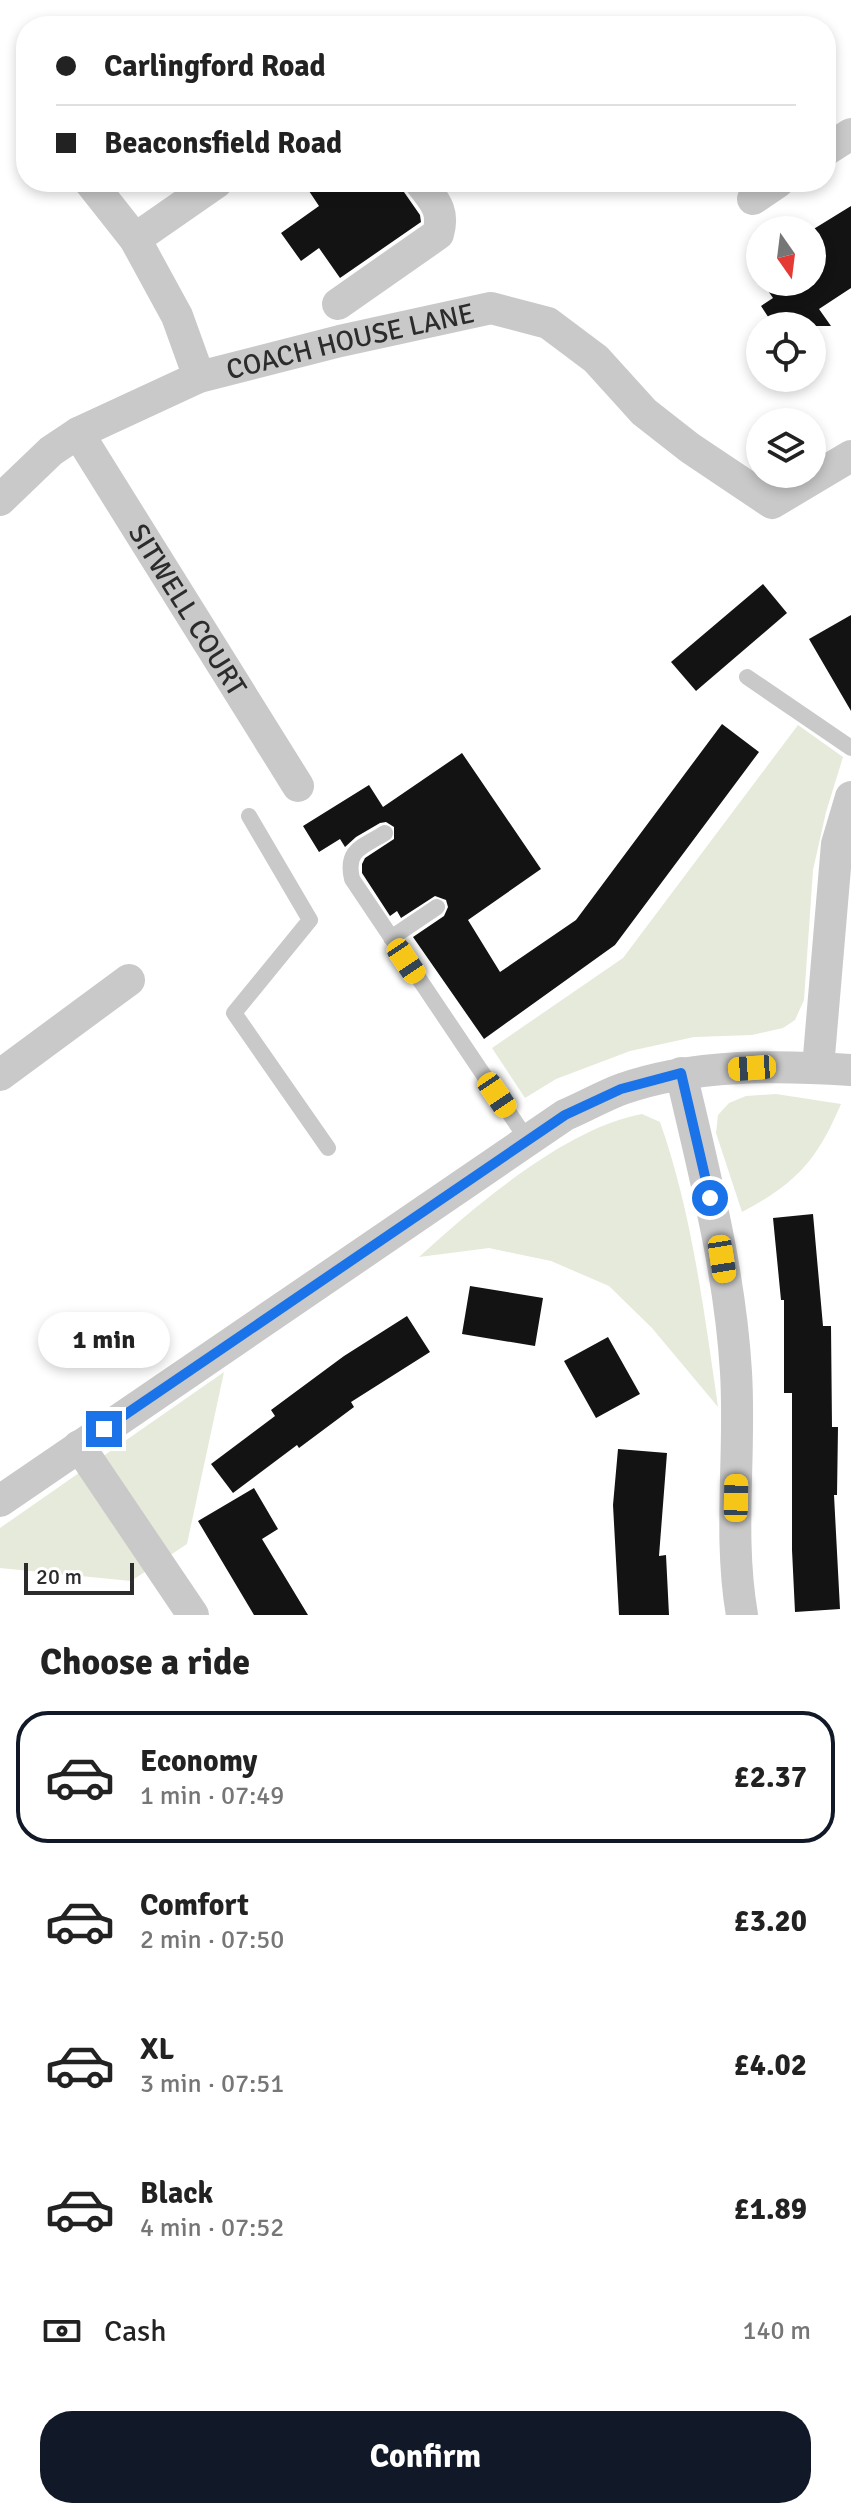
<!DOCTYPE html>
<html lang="en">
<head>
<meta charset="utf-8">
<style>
	body { margin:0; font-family:Signika,sans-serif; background:#f6f6f6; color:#222; height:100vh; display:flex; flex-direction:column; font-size:30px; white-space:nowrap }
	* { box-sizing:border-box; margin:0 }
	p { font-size:26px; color:#767676 }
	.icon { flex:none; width:44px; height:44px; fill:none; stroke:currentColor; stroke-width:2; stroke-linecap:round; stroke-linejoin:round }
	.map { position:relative; height:1615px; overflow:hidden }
	.sheet { display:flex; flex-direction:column; background:#fff; flex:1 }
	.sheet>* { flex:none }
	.top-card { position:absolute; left:16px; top:16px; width:820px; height:176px; border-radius:32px; box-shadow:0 4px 12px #0003; display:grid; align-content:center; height:176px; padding:0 40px; background:#fff }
	.needle { width:52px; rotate:166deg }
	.tools { position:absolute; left:746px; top:216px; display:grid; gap:16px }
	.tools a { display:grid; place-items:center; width:80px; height:80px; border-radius:50%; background:#fff; box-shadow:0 4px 12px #0003; font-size:40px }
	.scale { position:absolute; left:24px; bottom:20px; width:110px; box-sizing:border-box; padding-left:8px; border:4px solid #2c2c2c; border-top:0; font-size:22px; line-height:28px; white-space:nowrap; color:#2c2c2c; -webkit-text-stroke:6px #fff; paint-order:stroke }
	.end { position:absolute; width:36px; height:36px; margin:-18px; border:10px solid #1a73e8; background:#fff; box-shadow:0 0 0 4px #fff }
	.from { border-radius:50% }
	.bubble { position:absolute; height:56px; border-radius:28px; background:#fff; box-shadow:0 4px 12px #0003; font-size:26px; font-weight:700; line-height:56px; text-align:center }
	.car { position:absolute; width:24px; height:48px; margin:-24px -12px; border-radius:10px; box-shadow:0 0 6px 2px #0007; background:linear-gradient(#f5c518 24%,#345 0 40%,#f5c518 0 76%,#345 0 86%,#f5c518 0) }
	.top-card b { display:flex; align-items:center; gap:28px; height:76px; font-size:30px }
	.top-card b+b { border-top:2px solid #e0e0e0 }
	.top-card i { width:20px; height:20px; background:#222 }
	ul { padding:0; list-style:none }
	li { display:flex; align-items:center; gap:24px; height:132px; margin:0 16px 12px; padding:0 24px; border:4px solid transparent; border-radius:32px }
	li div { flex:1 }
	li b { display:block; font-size:30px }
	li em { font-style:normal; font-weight:700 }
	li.selected { border-color:#111827 }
	li>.icon { width:72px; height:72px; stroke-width:1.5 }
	h2 { padding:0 40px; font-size:36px; line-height:96px }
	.pay { display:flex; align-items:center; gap:20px; height:88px; padding:0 40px; font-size:30px }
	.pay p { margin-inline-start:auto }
	.cta { display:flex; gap:16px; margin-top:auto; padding:16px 40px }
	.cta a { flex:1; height:92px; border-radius:32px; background:#111827; color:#fff; font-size:32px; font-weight:700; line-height:92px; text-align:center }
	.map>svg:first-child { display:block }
	.green { fill:#e5eada }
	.building { fill:#131313 }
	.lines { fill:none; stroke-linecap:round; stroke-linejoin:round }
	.service { stroke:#c9c9c9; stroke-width:16 }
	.minor { stroke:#c9c9c9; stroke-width:32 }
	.route { stroke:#1a73e8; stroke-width:10 }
	.labels { text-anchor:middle; stroke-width:8; stroke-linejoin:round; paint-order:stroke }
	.street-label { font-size:28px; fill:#2c2c2c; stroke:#fff }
</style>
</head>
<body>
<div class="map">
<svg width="851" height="1615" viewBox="0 0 851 1615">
	<rect width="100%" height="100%" fill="#fff"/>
	<path class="green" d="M798 725 843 757 826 812 813 870 804 1000 795 1020 783 1028 752 1035 694 1037 630 1051 556 1079 525 1098 492 1048 623 958Z
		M776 1094 841 1104C817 1160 797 1183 742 1212L716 1133 718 1115 729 1103 746 1096Z
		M642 1114 660 1122C692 1213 704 1311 718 1407L652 1328 609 1286 551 1261 489 1248 419 1257C476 1205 566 1128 642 1114Z
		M224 1372 187 1544 131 1581 0 1568V1528Z"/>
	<path class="building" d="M303 182H397L420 215 421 222 340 278 319 248 301 261 281 233 319 206Z
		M851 206V288L819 309 831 326H774L761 306 773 298 762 282H812V230Z
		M763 584 787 613 696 691 671 662Z
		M851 615V711L809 639Z
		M722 724 759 752 615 945 484 1039 413 937 444 916 448 907 446 900 435 896 401 918 397 911 390 916 362 873V864L365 858 394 839V827L386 822 380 823 356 837 345 847 340 839 319 852 303 826 369 785 383 807 462 753 541 869 468 920 500 972 576 920Z
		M813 1214 823 1326H831L832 1427H838L837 1495H834L840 1609 795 1612 792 1550V1393H784V1300H781L773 1218Z
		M470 1286 543 1298 535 1346 462 1334Z
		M407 1316 430 1352 351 1402 354 1407 299 1448 297 1445 233 1493 211 1464 275 1416 271 1410 344 1356Z
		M608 1337 640 1394 596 1418 564 1361Z
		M618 1449 667 1453 659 1556 666 1555 669 1615H619L613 1505Z
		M254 1488 278 1529 262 1539 308 1615H254L198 1521Z"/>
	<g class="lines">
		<path class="service" d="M747 677 851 748
			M249 816 310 920 234 1013 328 1148
			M385 833C363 847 345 849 352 879L528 1141
			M391 938 437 907"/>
		<g class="minor">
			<path d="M826 150 851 134"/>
			<path d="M90 182 135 239 177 316 199 377"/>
			<path d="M753 199 778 182"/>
			<path d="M135 239 217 182"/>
			<path d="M338 304 438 234C445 210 434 201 420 182"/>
			<path id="s1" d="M78 433 298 786"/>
			<path id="s2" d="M0 500 51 451 78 433 199 377 340 341 491 308 548 323 596 359 644 412 690 448 772 503 851 456"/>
			<path d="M818 1068 837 844 851 797"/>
			<path d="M681 1073C704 1172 730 1271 736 1372 741 1453 728 1535 742 1615"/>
			<path d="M0 1075 129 980"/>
			<path d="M79 1446 193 1615"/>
			<path d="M0 1501 565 1115C584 1107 603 1096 622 1089 694 1064 776 1065 851 1070"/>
		</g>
	</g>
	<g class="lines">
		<path class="route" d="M104 1429 565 1115 621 1089 681 1073 710 1198"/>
	</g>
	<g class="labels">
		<g class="street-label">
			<text dy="10" stroke="none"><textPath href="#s2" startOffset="392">COACH HOUSE LANE</textPath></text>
			<text dy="10" stroke="none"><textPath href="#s1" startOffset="208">SITWELL COURT</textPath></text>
		</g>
	</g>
</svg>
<div class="tools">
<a><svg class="needle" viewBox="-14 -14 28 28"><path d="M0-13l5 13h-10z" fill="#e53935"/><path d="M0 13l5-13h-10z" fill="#767676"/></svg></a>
<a><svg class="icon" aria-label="locate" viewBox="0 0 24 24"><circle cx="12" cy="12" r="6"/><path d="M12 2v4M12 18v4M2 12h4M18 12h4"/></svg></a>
<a><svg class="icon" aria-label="layers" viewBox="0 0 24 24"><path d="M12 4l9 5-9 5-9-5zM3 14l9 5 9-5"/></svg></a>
</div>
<div class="scale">20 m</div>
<i class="end from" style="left:710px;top:1198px"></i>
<i class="end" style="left:104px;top:1429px"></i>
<div class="bubble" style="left:38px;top:1312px;width:132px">1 min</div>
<i class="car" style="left:406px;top:961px;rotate:146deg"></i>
<i class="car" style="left:752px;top:1068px;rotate:266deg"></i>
<i class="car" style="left:497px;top:1095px;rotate:146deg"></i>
<i class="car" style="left:722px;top:1259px;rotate:171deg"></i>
<i class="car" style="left:736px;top:1498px;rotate:1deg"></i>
<div class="top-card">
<b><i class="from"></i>Carlingford Road</b>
<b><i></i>Beaconsfield Road</b>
</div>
</div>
<section class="sheet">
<h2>Choose a ride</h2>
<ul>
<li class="selected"><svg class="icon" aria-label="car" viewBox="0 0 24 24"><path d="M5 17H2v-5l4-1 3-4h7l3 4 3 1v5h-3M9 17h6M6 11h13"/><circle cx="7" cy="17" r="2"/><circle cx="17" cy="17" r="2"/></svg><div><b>Economy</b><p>1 min · 07:49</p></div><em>£2.37</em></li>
<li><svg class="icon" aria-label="car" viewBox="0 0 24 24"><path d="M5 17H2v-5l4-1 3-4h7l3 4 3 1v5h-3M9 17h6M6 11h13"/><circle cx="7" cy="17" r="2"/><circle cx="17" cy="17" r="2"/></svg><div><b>Comfort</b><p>2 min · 07:50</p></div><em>£3.20</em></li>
<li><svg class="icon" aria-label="car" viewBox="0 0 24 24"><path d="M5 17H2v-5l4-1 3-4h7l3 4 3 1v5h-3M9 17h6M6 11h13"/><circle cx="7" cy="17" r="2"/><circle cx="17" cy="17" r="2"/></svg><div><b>XL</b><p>3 min · 07:51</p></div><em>£4.02</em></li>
<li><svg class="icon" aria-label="car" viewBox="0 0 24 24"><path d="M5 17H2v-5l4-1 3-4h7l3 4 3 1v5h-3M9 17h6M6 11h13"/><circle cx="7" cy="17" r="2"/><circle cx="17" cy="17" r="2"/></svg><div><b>Black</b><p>4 min · 07:52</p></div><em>£1.89</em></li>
</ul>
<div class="pay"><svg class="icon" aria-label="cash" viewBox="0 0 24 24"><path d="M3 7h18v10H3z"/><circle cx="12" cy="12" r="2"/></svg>Cash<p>140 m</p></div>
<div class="cta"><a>Confirm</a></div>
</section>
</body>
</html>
